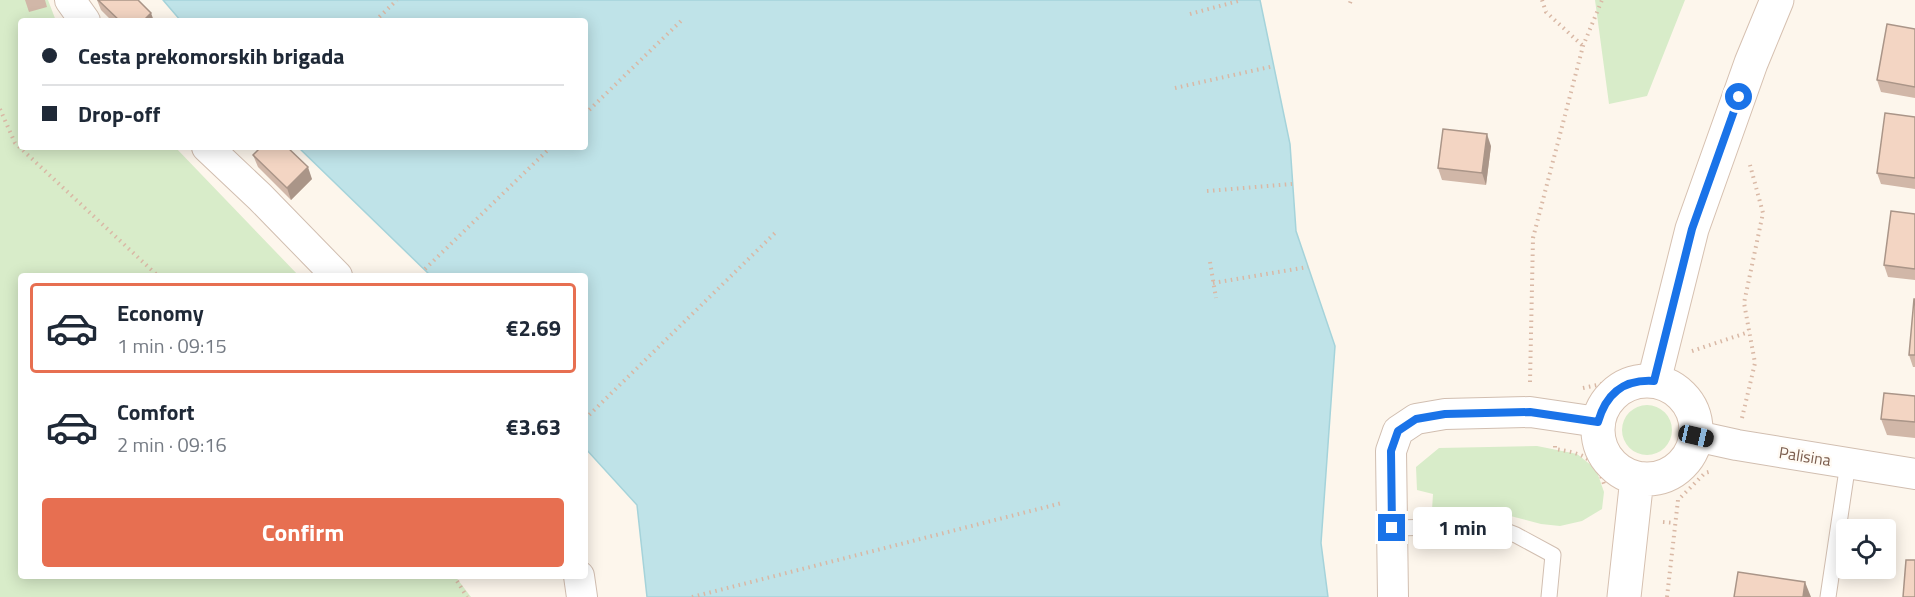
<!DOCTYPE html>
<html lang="en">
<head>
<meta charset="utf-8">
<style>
	body { margin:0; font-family:"Titillium Web",sans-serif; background:#f2f2f3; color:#1f2937; height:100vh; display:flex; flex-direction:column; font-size:22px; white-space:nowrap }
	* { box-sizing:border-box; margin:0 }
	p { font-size:20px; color:#747a83 }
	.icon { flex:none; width:33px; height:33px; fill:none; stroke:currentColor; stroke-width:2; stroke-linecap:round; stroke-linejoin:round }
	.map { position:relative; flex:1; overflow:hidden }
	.side { position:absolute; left:18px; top:273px; width:570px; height:306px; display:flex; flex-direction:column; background:#fff; border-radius:6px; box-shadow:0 3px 15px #0003 }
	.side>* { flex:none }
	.guide { position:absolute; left:18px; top:18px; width:570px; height:132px; border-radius:6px; box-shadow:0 3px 15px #0003; display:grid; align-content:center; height:132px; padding:0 24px; background:#fff }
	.fabs { position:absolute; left:1836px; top:519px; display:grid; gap:12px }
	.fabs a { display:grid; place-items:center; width:60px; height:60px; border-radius:6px; background:#fff; box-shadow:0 3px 15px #0003; font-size:30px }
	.end { position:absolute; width:27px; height:27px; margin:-14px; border:8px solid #1a73e8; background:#fff; box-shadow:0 0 0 3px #fff }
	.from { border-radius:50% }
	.bubble { position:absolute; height:42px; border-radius:6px; background:#fff; box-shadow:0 3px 15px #0003; font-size:20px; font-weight:700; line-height:42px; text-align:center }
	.car { position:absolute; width:18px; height:36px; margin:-18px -9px; border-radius:8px; box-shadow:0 0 4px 2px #0007; background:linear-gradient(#222 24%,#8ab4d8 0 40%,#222 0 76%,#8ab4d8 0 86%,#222 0) }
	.guide b { display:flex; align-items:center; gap:21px; height:57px; font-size:22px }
	.guide b+b { border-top:2px solid #e0e1e3 }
	.guide i { width:15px; height:15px; background:#1f2937 }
	ul { padding:10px 0 0; list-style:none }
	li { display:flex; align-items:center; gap:18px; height:90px; margin:0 12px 9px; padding:0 12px; border:3px solid transparent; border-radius:6px }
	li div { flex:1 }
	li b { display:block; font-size:22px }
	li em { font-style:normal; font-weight:700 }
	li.on { border-color:#e76f51 }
	li>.icon { width:54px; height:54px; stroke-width:1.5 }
	.button { display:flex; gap:12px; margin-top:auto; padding:12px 24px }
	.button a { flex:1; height:69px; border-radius:6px; background:#e76f51; color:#fff; font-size:24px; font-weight:700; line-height:69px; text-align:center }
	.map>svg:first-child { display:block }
	.green { fill:#d8ecc9 }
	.water { fill:#bfe3e8; stroke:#a5d3da; stroke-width:1.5 }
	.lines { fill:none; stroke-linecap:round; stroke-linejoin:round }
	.lane-casing { stroke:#d1beb0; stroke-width:17 }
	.street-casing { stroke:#d1beb0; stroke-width:32 }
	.secondary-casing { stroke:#d6c0b0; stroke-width:35 }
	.path { stroke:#d9b8a5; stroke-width:4; stroke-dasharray:1.5 4.5; stroke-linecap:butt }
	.lane { stroke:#fff; stroke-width:15 }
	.street { stroke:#fff; stroke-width:30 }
	.secondary { stroke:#fff; stroke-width:33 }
	.wall { fill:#d1b7a8 }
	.shaded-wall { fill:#aa9588 }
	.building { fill:#f3d5c3; stroke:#aa9588; stroke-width:1.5 }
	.route { stroke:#1a73e8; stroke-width:8 }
	.labels { text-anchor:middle; stroke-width:4.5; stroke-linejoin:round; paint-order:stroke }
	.street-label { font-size:16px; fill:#7a5c4d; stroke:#fffaf3 }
</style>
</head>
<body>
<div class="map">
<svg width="1915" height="597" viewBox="0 0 1915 597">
	<rect width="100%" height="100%" fill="#fdf6ec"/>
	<path class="green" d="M0 0H48L56 21H21V147H175L299 276H21V576H455L471 597H0Z
		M1595 0H1685L1647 96 1609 104Z
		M1622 430a25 25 0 1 1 50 0a25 25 0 1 1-50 0Z
		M1537 446 1577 454 1596 469 1604 492 1602 509 1582 521 1560 526 1541 524 1495 512 1432 510 1433 494 1417 490 1416 467 1439 448Z"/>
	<path class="water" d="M163 0H1260L1290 144 1296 231 1335 346 1321 543 1328 597H647L637 505 585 448V276H431L298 147H585V21H181Z"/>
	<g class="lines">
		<g class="lane-casing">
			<path id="lane" d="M1392 528 1493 526 1516 535 1553 555 1549 597
				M1828 597 1848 463"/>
		</g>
		<g class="street-casing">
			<path id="street" d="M70 0 85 21
				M207 147 260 197 337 276
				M1696 436 1737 445 1915 474
				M579 576 582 597
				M1393 597 1391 451 1398 431 1416 419 1445 414 1530 412 1598 422"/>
		</g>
		<g class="secondary-casing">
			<path id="secondary" d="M1598 430a49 49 0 1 1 98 0a49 49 0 1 1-98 0Z
				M1654 381 1692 229 1751 63 1777 0
				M1624 597 1637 478"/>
		</g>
		<path class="path" d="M1542 0 1546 12 1583 46
			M1350 3 1351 0
			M1190 14 1242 0
			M375 21 397 0
			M1175 88 1274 66
			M0 109 15 143 158 276
			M585 114 684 18
			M1207 191 1292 184
			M1210 262 1216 298
			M425 269 551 147
			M1213 283 1308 267
			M1692 351 1749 332
			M1689 381 1688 386 1709 408
			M1530 382 1533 238 1583 46 1602 0
			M1583 388 1607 383 1622 372
			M1742 418 1755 363 1744 303 1763 213 1750 165
			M585 419 776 232
			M1555 446V449C1581 453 1595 457 1604 484
			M1663 522 1675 523
			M454 576 467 597
			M692 597 1062 503
			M1667 597 1678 500 1705 473 1712 471"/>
		<use href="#lane" class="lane"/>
		<use href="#street" class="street"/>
		<use href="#secondary" class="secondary"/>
	</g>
	<path class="wall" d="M25 0H45L47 7 29 12Z
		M97 0H138L154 21H112L101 10Z
		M1915 29V98L1881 92 1877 80Z
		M1915 117V189L1881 184 1877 173Z
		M1491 146 1486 185 1442 180 1438 168Z
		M253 155 312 179 291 200 258 167Z
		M1915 214V280L1888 277 1884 265Z
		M1915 299V367H1913L1909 355Z
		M1915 396V438L1887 435 1881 419Z"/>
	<path class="shaded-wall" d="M151 13 154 21H143Z
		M1487 134 1491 146 1486 185 1482 173Z
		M308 167 312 179 291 200 287 188Z
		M1805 582 1811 597H1803Z"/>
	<path class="building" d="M98 0H138L151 13 143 21H120Z
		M1887 24 1915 29V87L1877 80Z
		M1885 113 1915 117V178L1877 173Z
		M1443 129 1487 134 1482 173 1438 168Z
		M261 147H287L308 167 287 188 253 155Z
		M1891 211 1915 214V269L1884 265Z
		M1914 299H1915V355H1909Z
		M1884 393 1915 396V422L1881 419Z
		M1906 560H1915V597H1903Z
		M1738 572 1805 582 1803 597H1734Z"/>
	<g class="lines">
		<path class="route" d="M1392 528 1391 451 1398 431 1416 419 1445 414 1530 412 1598 422C1606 394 1623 379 1654 381L1692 229 1739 97"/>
	</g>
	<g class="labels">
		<g class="street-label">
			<text transform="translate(1805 456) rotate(9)" y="6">Palisina</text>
		</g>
	</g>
</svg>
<div class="fabs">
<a><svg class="icon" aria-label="locate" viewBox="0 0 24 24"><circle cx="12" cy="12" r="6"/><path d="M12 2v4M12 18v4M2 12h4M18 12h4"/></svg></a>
</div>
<i class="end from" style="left:1739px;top:97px"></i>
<i class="end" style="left:1392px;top:528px"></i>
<div class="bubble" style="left:1413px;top:507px;width:99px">1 min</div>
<i class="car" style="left:1696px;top:436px;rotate:103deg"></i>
<div class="guide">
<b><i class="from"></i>Cesta prekomorskih brigada</b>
<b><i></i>Drop-off</b>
</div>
<section class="side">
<ul>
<li class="on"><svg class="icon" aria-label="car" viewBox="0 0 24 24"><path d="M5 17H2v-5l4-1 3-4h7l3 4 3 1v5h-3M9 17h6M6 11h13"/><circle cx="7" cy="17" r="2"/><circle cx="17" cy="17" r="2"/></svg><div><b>Economy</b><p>1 min · 09:15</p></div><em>€2.69</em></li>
<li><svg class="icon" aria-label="car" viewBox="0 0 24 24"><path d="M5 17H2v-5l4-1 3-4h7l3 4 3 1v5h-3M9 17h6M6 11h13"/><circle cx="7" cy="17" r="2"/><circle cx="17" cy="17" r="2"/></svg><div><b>Comfort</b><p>2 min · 09:16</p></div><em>€3.63</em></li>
</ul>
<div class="button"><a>Confirm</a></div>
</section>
</div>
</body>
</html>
